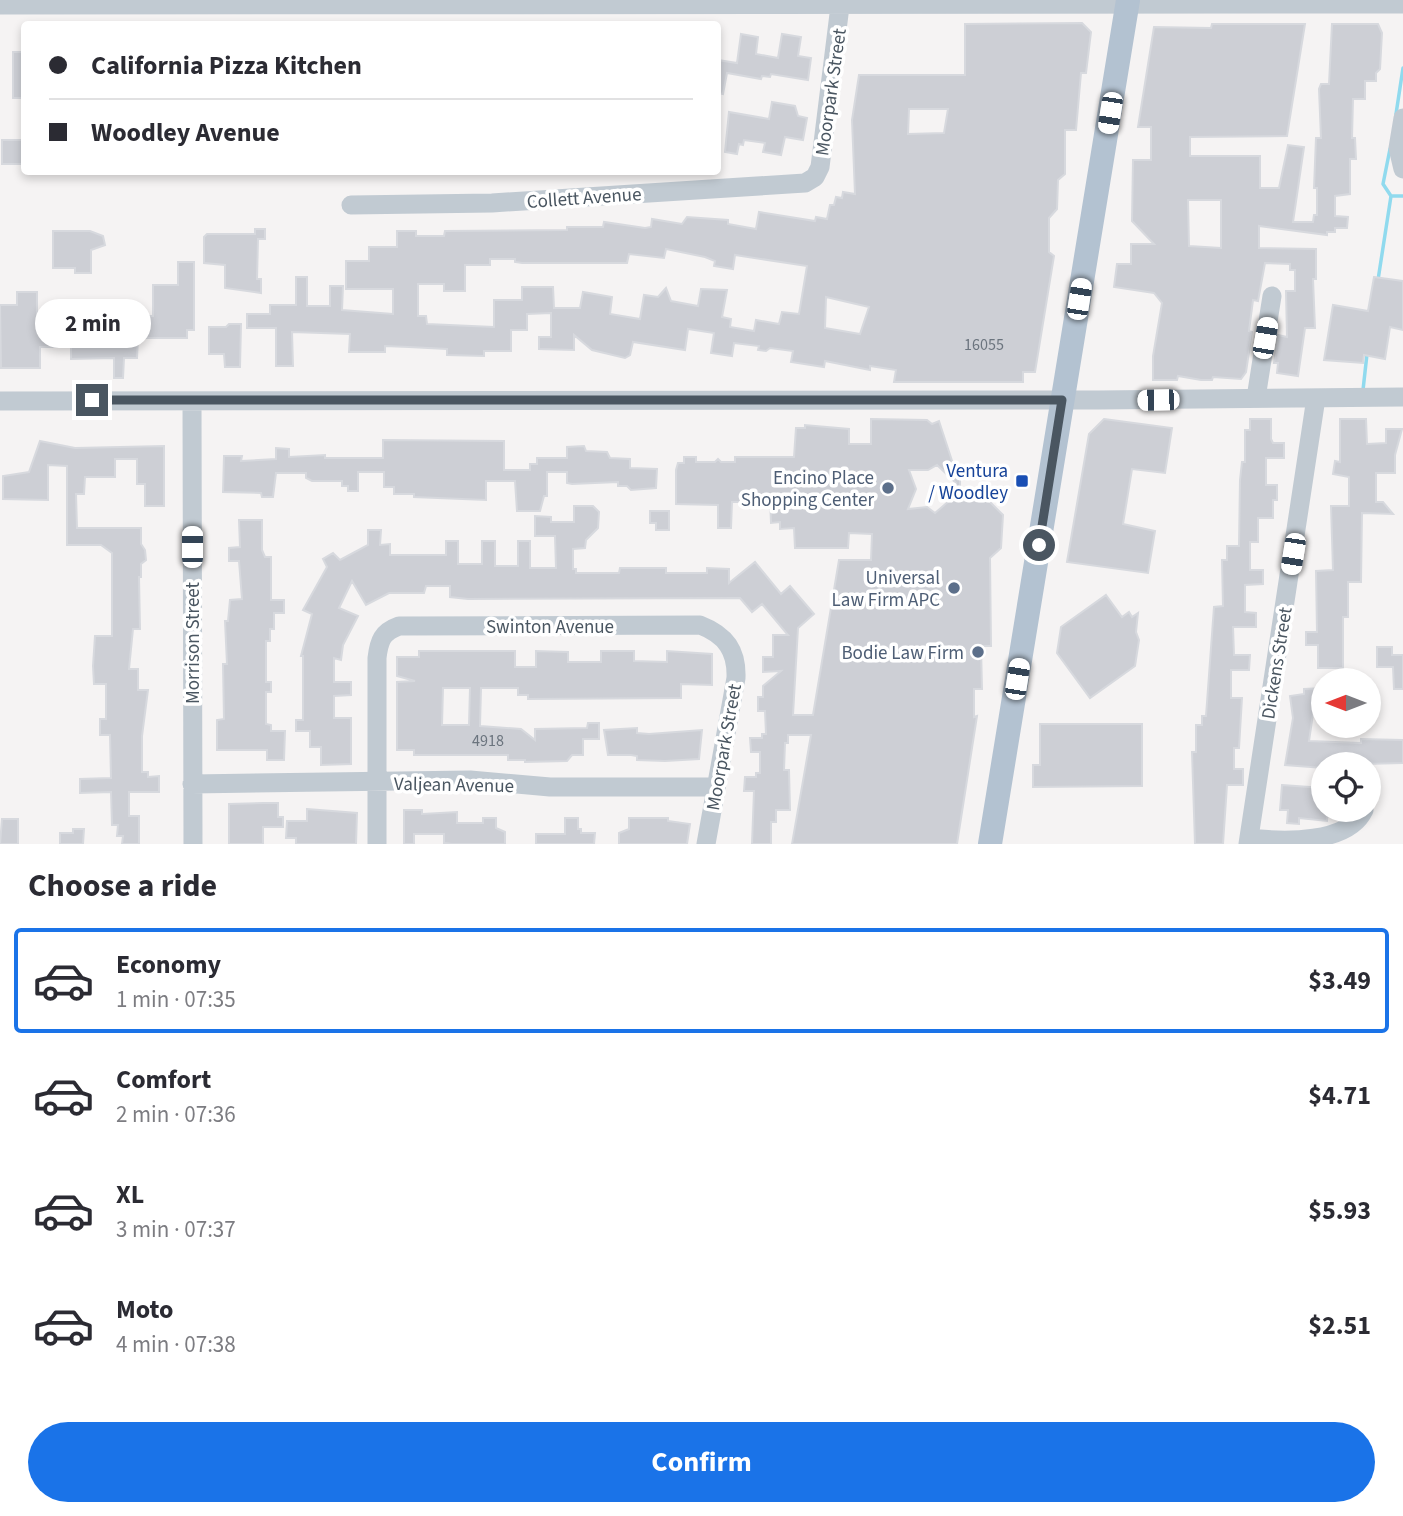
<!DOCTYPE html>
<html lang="en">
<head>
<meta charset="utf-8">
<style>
	body { margin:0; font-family:"Source Sans 3",sans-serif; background:#f7f7f7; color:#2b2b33; height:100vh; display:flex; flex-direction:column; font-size:26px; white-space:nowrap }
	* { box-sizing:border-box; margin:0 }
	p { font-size:23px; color:#7c7c81 }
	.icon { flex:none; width:38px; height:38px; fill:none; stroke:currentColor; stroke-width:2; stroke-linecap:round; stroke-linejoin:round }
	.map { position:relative; height:844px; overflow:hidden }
	.drawer { display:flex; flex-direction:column; background:#fff; flex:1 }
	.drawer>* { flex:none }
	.guide { position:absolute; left:21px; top:21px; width:700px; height:154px; border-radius:7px; box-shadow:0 4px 10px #0003; display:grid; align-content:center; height:154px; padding:0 28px; background:#fff }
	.needle { width:46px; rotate:270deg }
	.fabs { position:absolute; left:1311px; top:668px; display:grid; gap:14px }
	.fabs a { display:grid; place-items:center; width:70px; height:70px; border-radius:50%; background:#fff; box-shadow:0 4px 10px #0003; font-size:35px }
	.end { position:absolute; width:32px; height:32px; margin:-16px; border:9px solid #4a5661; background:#fff; box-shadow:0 0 0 4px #fff }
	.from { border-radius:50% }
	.bubble { position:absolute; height:49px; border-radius:24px; background:#fff; box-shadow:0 4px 10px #0003; font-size:23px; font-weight:700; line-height:49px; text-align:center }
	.car { position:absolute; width:21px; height:42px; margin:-21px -10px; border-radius:9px; box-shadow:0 0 5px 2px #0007; background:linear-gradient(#fff 24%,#345 0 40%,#fff 0 76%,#345 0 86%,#fff 0) }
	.guide b { display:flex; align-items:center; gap:24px; height:66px; font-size:26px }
	.guide b+b { border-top:2px solid #e1e1e2 }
	.guide i { width:18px; height:18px; background:#2b2b33 }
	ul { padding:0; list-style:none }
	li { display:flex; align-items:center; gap:21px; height:105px; margin:0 14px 10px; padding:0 14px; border:4px solid transparent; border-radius:7px }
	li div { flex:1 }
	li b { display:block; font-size:26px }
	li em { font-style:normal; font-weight:700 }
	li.active { border-color:#1a73e8 }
	li>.icon { width:63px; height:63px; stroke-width:1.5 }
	h2 { padding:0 28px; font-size:32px; line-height:84px }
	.primary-button { display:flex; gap:14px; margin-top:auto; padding:14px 28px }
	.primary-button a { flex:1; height:80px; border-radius:42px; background:#1a73e8; color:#fff; font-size:28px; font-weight:700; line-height:80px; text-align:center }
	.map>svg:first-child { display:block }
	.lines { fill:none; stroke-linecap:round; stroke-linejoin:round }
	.stream { stroke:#90daee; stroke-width:3.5 }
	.building { fill:#cdcfd5; stroke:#d7d9de; stroke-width:2; fill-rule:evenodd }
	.minor { stroke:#c1cad2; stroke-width:19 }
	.major { stroke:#b3c2d1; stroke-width:24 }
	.route { stroke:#4a5661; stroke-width:9 }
	.transit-dot { fill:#1a4fb4; stroke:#fff; stroke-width:2.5 }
	.service-dot { fill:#5c6f8a; stroke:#fff; stroke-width:2.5 }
	.labels { text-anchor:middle; stroke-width:7; stroke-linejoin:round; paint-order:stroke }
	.number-label { font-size:16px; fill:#6b747e }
	.street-label { font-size:19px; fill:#4a5661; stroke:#fff }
	.transit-label { font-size:19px; fill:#164399; stroke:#fff; text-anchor:end }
	.service-label { font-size:19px; fill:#4e5e75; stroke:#fff; text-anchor:end }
</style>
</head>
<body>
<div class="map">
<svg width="1403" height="844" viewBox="0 0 1403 844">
	<rect width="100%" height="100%" fill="#f5f3f3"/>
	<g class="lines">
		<path class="stream" d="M1396 114 1403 68
			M1391 196H1403
			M1378 280 1391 196 1383 184 1390 149
			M1363 390 1367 354"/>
	</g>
	<path class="building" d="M1082 23 1091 32 1086 73H1081L1076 130H1065V174L1058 180 1057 209 1049 218V252L1054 256 1035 372H1023V382H894L896 370 870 366V370L825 361 824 367 791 362 793 351 770 348 766 351 758 350 759 346 734 343 732 356 711 353 714 333 688 329 685 350 633 342 630 355 625 358 592 350 574 335V350L539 349V337H551V313L527 314V330H511V351H484V356L447 355V349L409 347 385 346V352H349L350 334 292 332 293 366H276V328H247V314H270V305H296V277H307V306H330V286H343L342 310 393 314V289H346V261H369V247H397V231H416V236H444L445 231 567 230V227H603L604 222 645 228 651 227 652 219 682 224 687 217 728 220V224L756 229 759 212 815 221 816 217 827 219 830 205H834L836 197 842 198 843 192 855 194 852 120 859 75H965V24ZM909 109H948L944 133 908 134ZM666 249 705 257 715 261 714 266 733 269 735 255 807 266 799 314 782 312 779 324 756 320 754 331 730 327 731 319 722 317 727 290 701 289 698 306 671 301 666 288 658 297 644 295 640 319 610 314 612 297 583 292 580 308H554L553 287H522V300H494V327L427 324 426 316H418V284H444V291H465V265H490V259H515V262L522 263H627L629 254 664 258ZM826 297 869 307 860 334 825 328Z
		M1212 24H1305L1287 136 1190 137V156H1260V188H1279L1288 145 1304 147 1293 222H1313L1314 215H1317V188H1314L1316 138H1321L1319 89 1321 84H1329L1332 24H1378L1382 33 1380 69 1376 73V81H1365V99H1353L1352 138H1355L1356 159H1350V194L1335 196V216L1348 217 1347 228H1335V232H1327V235L1259 226V248L1316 249V279H1313L1315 328H1305L1298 376 1277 373 1278 363H1274L1278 335 1287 337 1286 291H1295V270H1290V264L1265 263 1258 301 1253 300 1249 331 1252 332 1246 372 1241 379 1213 377 1212 380H1201L1178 376 1177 380H1153V356L1162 303 1154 293 1114 287 1117 264H1131V244H1154L1132 221 1133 160H1151V127H1138L1154 27 1211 28ZM1188 200H1221V248L1189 246Z
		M741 34 758 37 756 54 778 58 782 34 801 37 798 56 811 58 808 80 771 74 770 77 762 76 761 79 727 73 723 94 718 93V60L737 63Z
		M13 52H24V98H13Z
		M772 102 795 106 798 116 807 118 803 140 785 137 781 155 763 152 765 143 744 140 743 145 739 144 737 154 725 152 729 112 769 119Z
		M2 140H24V164H2Z
		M255 229H265V239H258L257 279H261V293L225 288V265L204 263V237L207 234H255Z
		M53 231H90L103 236 105 245 91 250V273H75V268H53Z
		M178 262H194V330H187V338H138L137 358H124L123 378H114V358L71 359V347H40V368H1L0 305H17V292H37V321H56V314H71V305H88V316H153V285H178Z
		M1374 277 1403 281V330L1390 327 1385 359 1364 355 1363 363 1324 360 1333 305 1368 311Z
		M229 324H241L240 367H225L224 354H209V327H226Z
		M871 419 927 420 932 424 939 421 958 479 960 476V501H989L1003 515 1001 548 990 558 991 646H981L982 689H974V717L977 716 957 844H792L811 735H788V743H785L784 770H789L790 810H776V822H771V844H752L754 791H744L745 777H756V773H760V752H751L750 738H762V734H766L765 711H758V697H763V686L781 671 763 672V657H773V635H788L762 604 752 612 740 598 468 599 450 597V586H426L424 593H389L366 605 352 581 339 608 358 616 343 645 341 660 334 658V682H351V695L334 696V718H351V764L321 765V747H310V731H296V720H303V656H301L312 614 303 610 327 567 323 559 333 553 340 560 368 545V530H381L380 545 390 544V555H446V541H458V564H482V541H495V566H518V541H530V568H556L555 536H535V516L551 517V522H574V506H593L599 512 598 528 586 540 585 548 573 549V569H576V573H619L620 568H666V573H707V568L729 569V583L755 562 781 594 790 586 814 614 798 628 793 715H813L839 560H871L872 534 849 533 848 548H795L794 528 780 529V522L771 523 770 498H758L753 494 744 502H732L731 528H718V505L676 504V470L678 463H684V457H696V462H715L718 459 721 462H735V457H794L796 428H805V425L849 429V444H871ZM937 465 956 483 949 501 935 513 927 507 908 509 916 489 909 470H928Z
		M1104 419 1172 428 1165 473 1132 469 1123 524 1155 531 1148 573 1067 562 1089 434Z
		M1250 419H1271V439L1273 443H1284V458H1266V485H1277V500H1273V518H1258V542H1250V570H1263V584L1245 585V612L1256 613V627H1233L1234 655H1250L1249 670H1231V698H1242L1239 748H1234V769H1243V785H1227L1223 844H1195L1192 752H1196V725H1202V716H1206L1214 607 1223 606 1222 560H1227V546H1239L1240 480 1242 462H1245V430H1250Z
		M1340 419H1366L1367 444 1386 443V429H1402L1395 455V473H1376V502H1383L1393 514 1362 513 1361 582H1348V617H1343V668H1318V645H1306V632H1317L1316 571 1333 570 1331 506H1349V477L1333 474 1335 461 1340 462Z
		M383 440 504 441V470H530V464H537V458H567V447L584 446 586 451 607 452 610 458 630 459V468L657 469 656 488 631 490 627 486H618V482L572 484 567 483V472H547V496H544L540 511H517L515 481H486V500L414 497V494H394V487H384V472H358V491H348V486H342V481H312L306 478V473H276L273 497H262L261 493 223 492 224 456H242L241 461 276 459V448L289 449V457L325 455V458H383Z
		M40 441 75 448 164 446V506H145V484H137V459H115V477H85L84 494H76L77 528H141V544L145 550 146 560 141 564V577H139L140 629H133L129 669H138V690H148L142 736V772H148V777L159 776V792H129V816H139V844H122L123 836H117L118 825H112L111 792 80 793V779L111 778 110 735H100V719H106V684H94L93 666 95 636H112V553L101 545H67V466L48 465V500L3 499V476L29 472Z
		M650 511H669V530H656V523H650Z
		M239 520H262V550L265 557H271V600H284V613H274V629H270V641H266V682H271V692H266V724L271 725V731H285L284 760H267V750H217V720L224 719 223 664H227L225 621H228L230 600 242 599 239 561H229V548L240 547Z
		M1106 595 1122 617 1129 612 1132 617 1138 613 1136 632 1139 640 1135 666 1090 698 1057 653 1061 627Z
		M1377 647H1392V655H1403V689H1394L1393 667H1377Z
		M419 651H515V667H536V651L568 652V662H601V651H634V661L667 662V651L712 654V685L681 684V698L528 699V695H518V688H481L480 726 521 729 535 740V729L587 728 588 723H599V739H583V755H572L567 761 525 762V760H508V755H414V750H397V682L415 681 397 676V657H419ZM443 688H470L469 725H442Z
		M1323 688V706L1314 707 1309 741 1361 743V739L1403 740V763L1323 765V768L1285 765 1293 718 1290 696 1304 694V689Z
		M1040 724H1142V786L1033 787V765H1040Z
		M637 728V733L649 734 702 730 699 759 665 761 637 760V756L631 755H608L604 730Z
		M1282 785 1323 788V810H1328L1327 821 1299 818V824L1287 823 1288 810H1280Z
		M263 803H278V817H283V827H263V844H229V804Z
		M307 809 357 813 356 844H296V838H286L287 821H307Z
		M404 810H422V814L457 812V823H483V818H496V828L505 832V844H452L444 843V834H414V844H404Z
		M565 818H578V829H581V833H595L594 844H536V834H565Z
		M629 818H668V821L690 824 687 844H619V833L629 829Z
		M2 819H18V844H0Z
		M73 829H84L83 844H60V833H73Z"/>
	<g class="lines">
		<path class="minor" d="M0 5 1403 4
			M1403 118 1398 148 1403 169
			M351 205 492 203 805 183 815 177 820 167 840 6
			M1256 398 1272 296
			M0 401 1099 400 1403 397
			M192 401 193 844
			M192 784 470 780 550 787H716
			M1249 838C1284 842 1348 844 1364 810
			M377 844V658C379 641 382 632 399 626L700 625C726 635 737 651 736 678L706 844
			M1248 844 1316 398"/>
		<path class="major" d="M990 844 1128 0"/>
	</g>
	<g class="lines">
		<path class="route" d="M92 400H1062L1039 545"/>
	</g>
	<rect class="transit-dot" x="1015" y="474" width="14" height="14" rx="3.5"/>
	<g class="service-dot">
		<circle cx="888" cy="488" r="7"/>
		<circle cx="954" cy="588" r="7"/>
		<circle cx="978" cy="652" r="7"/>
	</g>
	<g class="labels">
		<g class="number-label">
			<text x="984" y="350">16055</text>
			<text x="488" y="746">4918</text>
		</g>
		<g class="street-label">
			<text transform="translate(830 92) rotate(-82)" y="7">Moorpark Street</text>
			<text transform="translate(584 197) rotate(-4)" y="7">Collett Avenue</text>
			<text x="550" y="633">Swinton Avenue</text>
			<text transform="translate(192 643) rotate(-90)" y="7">Morrison Street</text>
			<text transform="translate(1276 663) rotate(-81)" y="7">Dickens Street</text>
			<text transform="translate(723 747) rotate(-80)" y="7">Moorpark Street</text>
			<text transform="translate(454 784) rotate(1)" y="7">Valjean Avenue</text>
		</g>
		<g class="transit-label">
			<text x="1008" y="477">Ventura<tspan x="1008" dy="22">/ Woodley</tspan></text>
		</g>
		<g class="service-label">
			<text x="874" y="484">Encino Place<tspan x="874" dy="22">Shopping Center</tspan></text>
			<text x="940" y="584">Universal<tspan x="940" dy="22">Law Firm APC</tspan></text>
			<text x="964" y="659">Bodie Law Firm</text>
		</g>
	</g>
</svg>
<div class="fabs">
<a><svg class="needle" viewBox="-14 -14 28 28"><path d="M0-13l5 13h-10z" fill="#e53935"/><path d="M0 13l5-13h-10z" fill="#7c7c81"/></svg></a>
<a><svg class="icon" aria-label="locate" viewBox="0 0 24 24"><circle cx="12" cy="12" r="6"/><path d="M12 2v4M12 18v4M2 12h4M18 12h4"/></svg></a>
</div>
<i class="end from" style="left:1039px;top:545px"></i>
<i class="end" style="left:92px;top:400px"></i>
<div class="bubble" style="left:35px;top:299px;width:116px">2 min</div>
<i class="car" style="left:1110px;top:113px;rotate:189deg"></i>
<i class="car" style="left:1079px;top:299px;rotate:9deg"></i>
<i class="car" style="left:1265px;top:338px;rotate:10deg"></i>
<i class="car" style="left:1158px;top:400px;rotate:269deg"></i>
<i class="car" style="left:192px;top:547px;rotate:0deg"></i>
<i class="car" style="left:1293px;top:554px;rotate:189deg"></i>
<i class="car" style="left:1017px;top:679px;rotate:9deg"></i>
<div class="guide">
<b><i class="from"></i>California Pizza Kitchen</b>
<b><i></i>Woodley Avenue</b>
</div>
</div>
<section class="drawer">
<h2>Choose a ride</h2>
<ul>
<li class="active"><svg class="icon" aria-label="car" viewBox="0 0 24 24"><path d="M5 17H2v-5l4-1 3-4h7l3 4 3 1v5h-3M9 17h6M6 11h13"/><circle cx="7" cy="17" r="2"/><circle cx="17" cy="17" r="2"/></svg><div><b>Economy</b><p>1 min · 07:35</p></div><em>$3.49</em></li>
<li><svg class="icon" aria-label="car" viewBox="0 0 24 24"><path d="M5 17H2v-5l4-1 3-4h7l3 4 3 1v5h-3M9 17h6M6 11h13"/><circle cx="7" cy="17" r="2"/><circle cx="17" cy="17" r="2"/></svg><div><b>Comfort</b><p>2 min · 07:36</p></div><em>$4.71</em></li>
<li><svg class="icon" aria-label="car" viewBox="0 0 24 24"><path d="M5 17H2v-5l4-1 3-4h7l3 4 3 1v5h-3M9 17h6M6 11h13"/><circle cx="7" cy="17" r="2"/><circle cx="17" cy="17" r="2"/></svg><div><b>XL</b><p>3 min · 07:37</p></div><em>$5.93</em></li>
<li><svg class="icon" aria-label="car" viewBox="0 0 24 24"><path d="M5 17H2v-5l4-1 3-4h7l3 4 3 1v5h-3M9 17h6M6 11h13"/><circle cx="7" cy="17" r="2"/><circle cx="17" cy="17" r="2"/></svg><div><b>Moto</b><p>4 min · 07:38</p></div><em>$2.51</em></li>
</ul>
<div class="primary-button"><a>Confirm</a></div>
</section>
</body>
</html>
